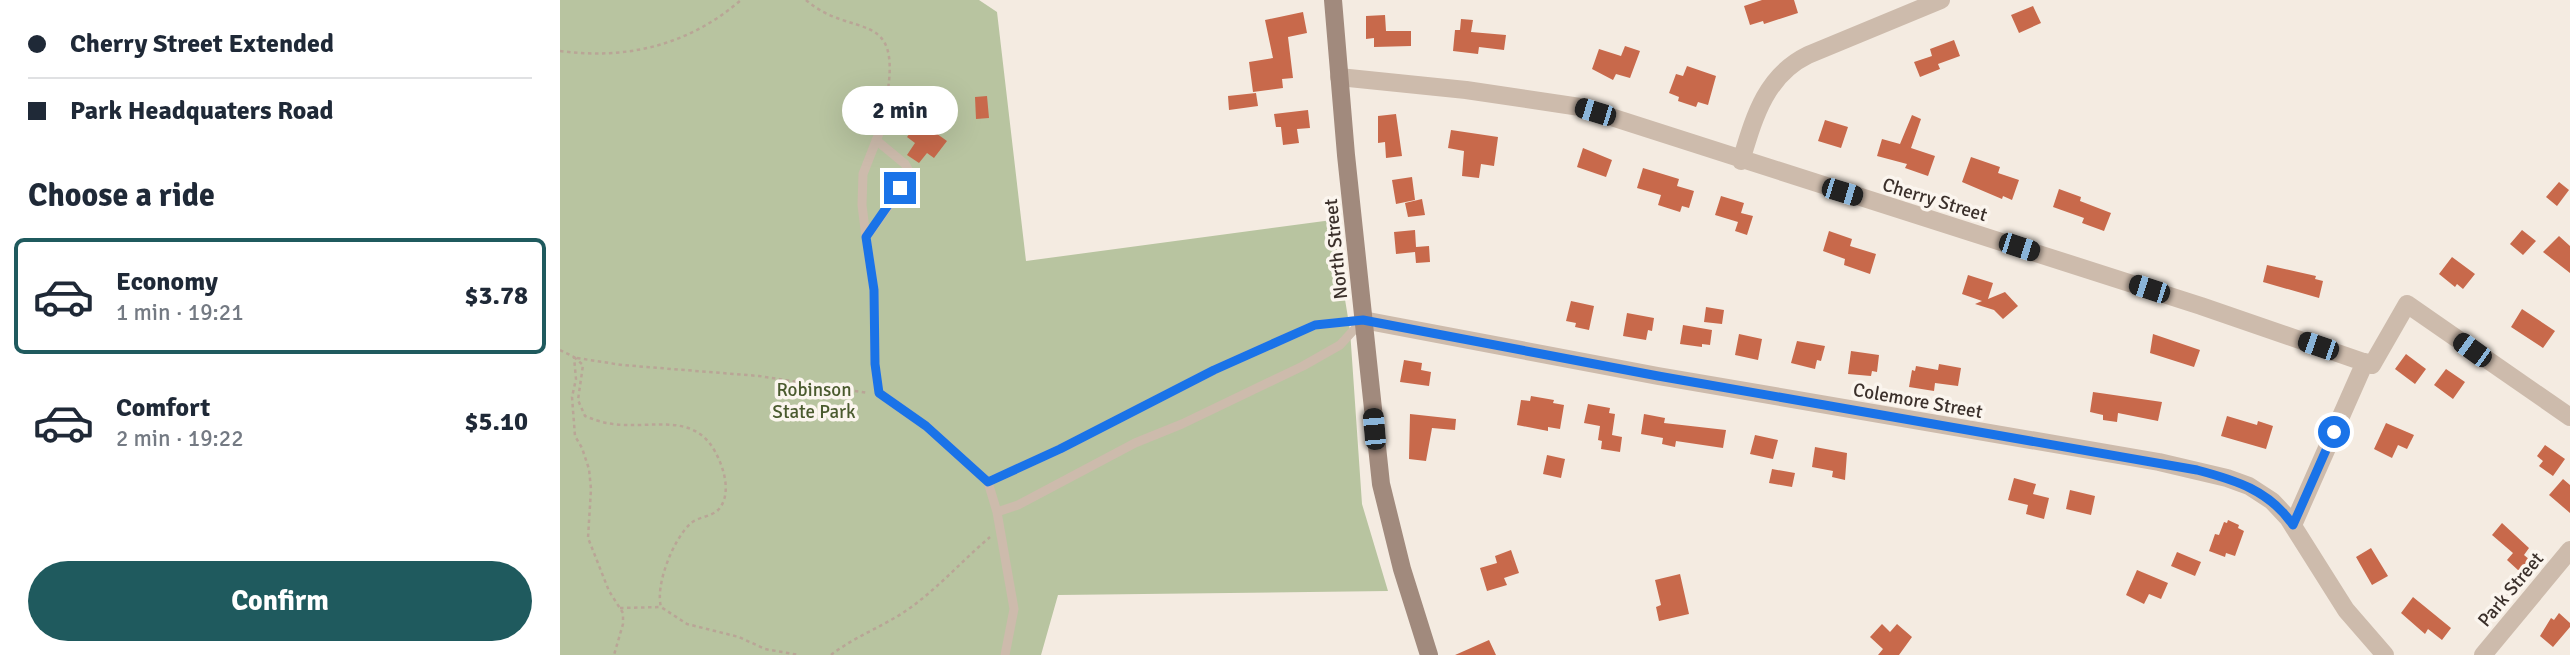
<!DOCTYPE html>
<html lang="en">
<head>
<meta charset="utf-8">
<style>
	body { margin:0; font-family:Signika,sans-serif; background:#f6f6f7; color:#1f2937; height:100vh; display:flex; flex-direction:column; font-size:26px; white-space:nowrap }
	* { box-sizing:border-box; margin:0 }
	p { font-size:23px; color:#747a83 }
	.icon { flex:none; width:38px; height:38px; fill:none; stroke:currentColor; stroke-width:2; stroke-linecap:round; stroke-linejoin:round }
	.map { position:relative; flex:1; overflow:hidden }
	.sheet { display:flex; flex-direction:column; background:#fff; width:560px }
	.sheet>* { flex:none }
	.guide { display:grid; align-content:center; height:154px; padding:0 28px; background:#fff }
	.end { position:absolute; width:32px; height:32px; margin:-16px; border:9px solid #1a73e8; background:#fff; box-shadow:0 0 0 4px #fff }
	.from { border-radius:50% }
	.bubble { position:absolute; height:49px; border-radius:24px; background:#fff; box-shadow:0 7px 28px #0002; font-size:23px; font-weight:700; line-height:49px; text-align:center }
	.car { position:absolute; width:21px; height:42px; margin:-21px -10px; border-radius:9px; box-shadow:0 0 5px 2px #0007; background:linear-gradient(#222 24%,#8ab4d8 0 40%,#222 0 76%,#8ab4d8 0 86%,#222 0) }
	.guide b { display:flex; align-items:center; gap:24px; height:66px; font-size:26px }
	.guide b+b { border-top:2px solid #e0e1e3 }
	.guide i { width:18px; height:18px; background:#1f2937 }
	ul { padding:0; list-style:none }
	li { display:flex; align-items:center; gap:21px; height:116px; margin:0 14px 10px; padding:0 14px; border:4px solid transparent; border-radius:10px }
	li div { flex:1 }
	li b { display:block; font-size:26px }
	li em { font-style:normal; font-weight:700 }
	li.selected { border-color:#1f5a5e }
	li>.icon { width:63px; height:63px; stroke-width:1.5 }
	h2 { padding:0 28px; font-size:32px; line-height:84px }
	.action { display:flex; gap:14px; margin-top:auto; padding:14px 28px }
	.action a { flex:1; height:80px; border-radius:42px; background:#1f5a5e; color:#fff; font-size:28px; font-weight:700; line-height:80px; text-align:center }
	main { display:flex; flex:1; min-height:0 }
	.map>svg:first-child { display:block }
	.green { fill:#b8c4a0 }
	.building { fill:#c8694b }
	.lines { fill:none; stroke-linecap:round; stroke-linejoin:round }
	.path { stroke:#b9a596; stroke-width:2.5; stroke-dasharray:3.5 3.5; stroke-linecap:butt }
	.lane { stroke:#cdbbac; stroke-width:9 }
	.street { stroke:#cdbbac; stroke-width:18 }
	.secondary { stroke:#a18a7d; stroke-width:18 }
	.route { stroke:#1a73e8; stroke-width:9 }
	.labels { text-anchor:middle; stroke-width:7; stroke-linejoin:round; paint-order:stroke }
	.street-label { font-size:19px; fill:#3b302b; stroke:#fbf5ee }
	.park-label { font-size:19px; fill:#4a5a2e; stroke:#fbf5ee }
</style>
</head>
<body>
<main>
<section class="sheet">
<div class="guide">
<b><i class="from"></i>Cherry Street Extended</b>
<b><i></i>Park Headquaters Road</b>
</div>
<h2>Choose a ride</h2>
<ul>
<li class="selected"><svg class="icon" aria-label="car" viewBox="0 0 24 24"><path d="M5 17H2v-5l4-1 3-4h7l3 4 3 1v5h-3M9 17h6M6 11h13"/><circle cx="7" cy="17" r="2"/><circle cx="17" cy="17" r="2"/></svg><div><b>Economy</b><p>1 min · 19:21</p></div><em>$3.78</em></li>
<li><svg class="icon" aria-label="car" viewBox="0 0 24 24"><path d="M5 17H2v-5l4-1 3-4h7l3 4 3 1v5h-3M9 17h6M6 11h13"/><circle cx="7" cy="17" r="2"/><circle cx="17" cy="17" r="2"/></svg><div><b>Comfort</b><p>2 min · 19:22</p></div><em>$5.10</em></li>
</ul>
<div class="action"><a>Confirm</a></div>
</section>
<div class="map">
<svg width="2010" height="655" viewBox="0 0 2010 655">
	<rect width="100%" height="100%" fill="#f4ebe1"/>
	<path class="green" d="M0 0H419L437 12 466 261 772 220 790 330 802 504 828 591 498 595 481 655H0Z"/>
	<path class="building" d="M1202 0H1234L1238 13 1204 24 1203 21 1190 25 1184 6Z
		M1473 6 1481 23 1459 33 1451 15Z
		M743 12 747 33 728 37 733 78 722 79 723 88 693 92 689 62 713 58 705 20Z
		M825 15 826 31H851V46L814 47V38L806 39V16Z
		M901 19 913 20 911 32 946 35 944 50 919 47 918 54 893 51 895 30H900Z
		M1394 40 1400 56 1378 64 1380 69 1360 77 1354 62 1372 56 1370 49Z
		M1065 46 1080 51 1070 78 1056 74 1053 80 1032 69 1039 49 1061 56Z
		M1127 66 1156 76 1148 105 1138 102 1136 107 1118 101 1119 97 1109 93 1116 74 1123 76Z
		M696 93 698 106 669 110 668 96Z
		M427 96 429 118 416 119 415 97Z
		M748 110 750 128 737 129 739 143 723 145 721 127H716L714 114Z
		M836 114 842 156 826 158 825 142 818 143V116Z
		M1352 115 1361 119 1351 148 1375 156 1368 176 1345 168 1347 164 1317 156 1322 139 1340 144Z
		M1265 120 1288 127 1281 148 1258 141Z
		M359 121 387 141 374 158 367 153 359 163 347 155 355 143 347 137Z
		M891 130 938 137 934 166 921 164 919 178 902 176 904 151 888 148Z
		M1023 148 1052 160 1046 177 1017 167Z
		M1411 157 1440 167 1438 173 1459 180 1452 200 1443 196 1442 199 1402 182Z
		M1083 168 1119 179 1117 186 1134 191 1129 208 1122 206 1120 212 1098 205 1101 195 1077 188Z
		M852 177 855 200 836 204 832 180Z
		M1999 182 2009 190 1997 206 1986 197Z
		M1499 189 1521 197 1520 201 1551 213 1544 231 1522 223 1524 218 1493 207Z
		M1161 196 1184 203 1181 213 1193 216 1187 235 1175 231 1178 222 1155 215Z
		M862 199 865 215 848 217 845 203Z
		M855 230 856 247 869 246 870 262 856 263 855 252 836 254 834 232Z
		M1962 230 1976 241 1963 255 1950 244Z
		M1269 231 1292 239 1290 246 1316 254 1310 274 1284 265 1285 259 1263 251Z
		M1999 236 2010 246V273L1983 252Z
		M1892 257 1915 274 1903 289 1897 284 1895 287 1879 274Z
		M1707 265 1756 276 1755 279 1763 281 1759 298 1703 282Z
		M1408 275 1433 283 1428 299 1445 292 1458 306 1443 319 1434 310 1415 304 1422 301 1402 294Z
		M1011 301 1034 306 1029 330 1015 327 1016 323 1006 321Z
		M1146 307 1164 310 1162 324 1144 322Z
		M1962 309 1995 331 1983 348 1951 327Z
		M1067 313 1094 318 1092 331 1088 330 1086 340 1063 336Z
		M1123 325 1152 330 1150 345 1142 344V347L1120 344Z
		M1179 334 1202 339 1198 360 1175 355Z
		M1593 334 1640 350 1634 367 1590 353Z
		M1237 341 1265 346 1261 361 1257 360 1255 369 1231 363Z
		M1291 351 1319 355 1317 372 1312 371 1311 376 1288 374Z
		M1846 354 1866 369 1855 384 1835 369Z
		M844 360 862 363 861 370 871 372 869 386 840 382Z
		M1379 364 1401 368 1398 386 1375 383 1374 391 1349 387 1352 370 1355 371 1356 366 1378 370Z
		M1886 369 1905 382 1893 399 1874 385Z
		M1533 392 1602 402 1598 421 1558 413 1557 422 1543 420V415L1530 412Z
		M971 396 994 400 993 403 1004 405 1000 429 988 427V431L957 425 961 400 970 401Z
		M1028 404 1050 408 1049 413 1055 414 1052 435 1062 437 1060 452 1041 449 1042 441 1038 440 1040 426 1024 423Z
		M850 414 896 419 895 430 872 428 866 461 849 459Z
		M1084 414 1105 418 1104 423 1166 430 1163 448 1116 441 1115 447 1102 444 1103 438 1081 434Z
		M1667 416 1697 425 1698 421 1713 426 1706 449 1661 436Z
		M1826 423 1854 435 1847 449 1838 445 1832 458 1814 449Z
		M1195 435 1218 440 1213 459 1190 454Z
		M1985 445 2005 459 1993 476 1979 466 1983 461 1977 456Z
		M1255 447 1287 453 1285 480 1272 477 1273 471 1252 467Z
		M987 455 1005 459 1001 478 983 474Z
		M1212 469 1235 473 1232 487 1209 483Z
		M1454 478 1476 484 1473 494 1489 498 1484 519 1466 514 1468 505 1448 500Z
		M2003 479 2010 485V513L1989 495Z
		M1510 490 1535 496 1531 515 1506 509Z
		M1668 520 1679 525 1678 528 1684 531 1675 556 1666 553 1665 557 1649 551 1655 534 1659 535 1664 522 1667 523Z
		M1942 523 1969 548 1964 555 1970 560 1959 571 1947 560 1953 553 1932 535Z
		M1811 548 1828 576 1812 585 1796 557Z
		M951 550 959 573 944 578 947 585 927 591 920 568 937 563 935 556Z
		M1617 552 1641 562 1635 576 1611 566Z
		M1577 570 1608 583 1601 599 1589 594 1584 604 1566 595Z
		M1120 574 1129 614 1099 621 1096 607 1101 605 1095 580Z
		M1853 597 1891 628 1882 640 1868 629 1865 634 1841 613Z
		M1999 613 2010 623V627L1993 647 1980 636 1991 618 1994 620Z
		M1322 624 1330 632 1337 624 1352 637 1339 655H1318L1323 649 1310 637Z
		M929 640 936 655H895Z"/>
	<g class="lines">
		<path class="path" d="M246 0C292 40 342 6 327 96
			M0 51C67 60 129 45 181 0
			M0 350 14 357 16 379 12 397 15 436 22 448 29 469 31 489 28 538 49 591 63 613V624L54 655
			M14 357 23 365 18 400 25 416C39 422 52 425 67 425 96 426 131 417 151 445 162 461 174 493 158 510 151 517 137 517 130 524 113 540 95 585 101 607L127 624 179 637 205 649 239 655
			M17 358 62 365 199 376 308 393
			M60 608 101 607
			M271 655C295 636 325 626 350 608 379 587 403 560 430 537"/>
		<path class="lane" d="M316 140 345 164 351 175 306 237 314 290 315 364 319 393 366 426 428 482 437 512 454 609 445 655
			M306 237 302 205 303 174 325 118 334 107 350 100 369 108 390 121
			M428 482 500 449 654 370 755 325 803 320
			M437 512 458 505 575 443 622 424 743 366 780 345 802 321"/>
		<path class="street" d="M779 77 906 90 1020 107 1641 306 1812 365 1847 304 2010 417
			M1181 161C1194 118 1205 76 1248 55L1381 0
			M803 320 1098 376 1599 462 1667 478 1689 486 1712 501 1728 518 1786 610 1825 655
			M1733 525 1805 362
			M1923 655 2010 550"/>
		<path class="secondary" d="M773 0 786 155 821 484 842 569 869 655"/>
	</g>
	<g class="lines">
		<path class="route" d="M340 188 306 237 314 290 315 364 319 393 366 426 428 482 500 449 654 370 755 325 803 320 1098 376 1637 470C1675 480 1709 490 1733 525L1774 432"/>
	</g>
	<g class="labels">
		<g class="street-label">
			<text transform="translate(1375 199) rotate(17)" y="7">Cherry Street</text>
			<text transform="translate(775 249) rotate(-96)" y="7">North Street</text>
			<text transform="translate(1358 400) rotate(10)" y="7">Colemore Street</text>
			<text transform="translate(1950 589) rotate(-50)" y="7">Park Street</text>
		</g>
		<g class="park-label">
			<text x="254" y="396">Robinson<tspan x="254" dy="22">State Park</tspan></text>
		</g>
	</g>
</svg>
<i class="end from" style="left:1774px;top:432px"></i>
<i class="end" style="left:340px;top:188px"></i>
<div class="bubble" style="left:282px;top:86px;width:116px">2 min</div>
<i class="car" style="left:1035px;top:112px;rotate:287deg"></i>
<i class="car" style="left:1282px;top:192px;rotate:107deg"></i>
<i class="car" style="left:1459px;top:247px;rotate:108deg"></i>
<i class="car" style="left:1589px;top:289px;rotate:288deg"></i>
<i class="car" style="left:1758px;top:346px;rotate:289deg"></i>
<i class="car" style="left:1912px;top:350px;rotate:306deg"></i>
<i class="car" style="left:814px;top:429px;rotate:355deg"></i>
</div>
</main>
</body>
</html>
